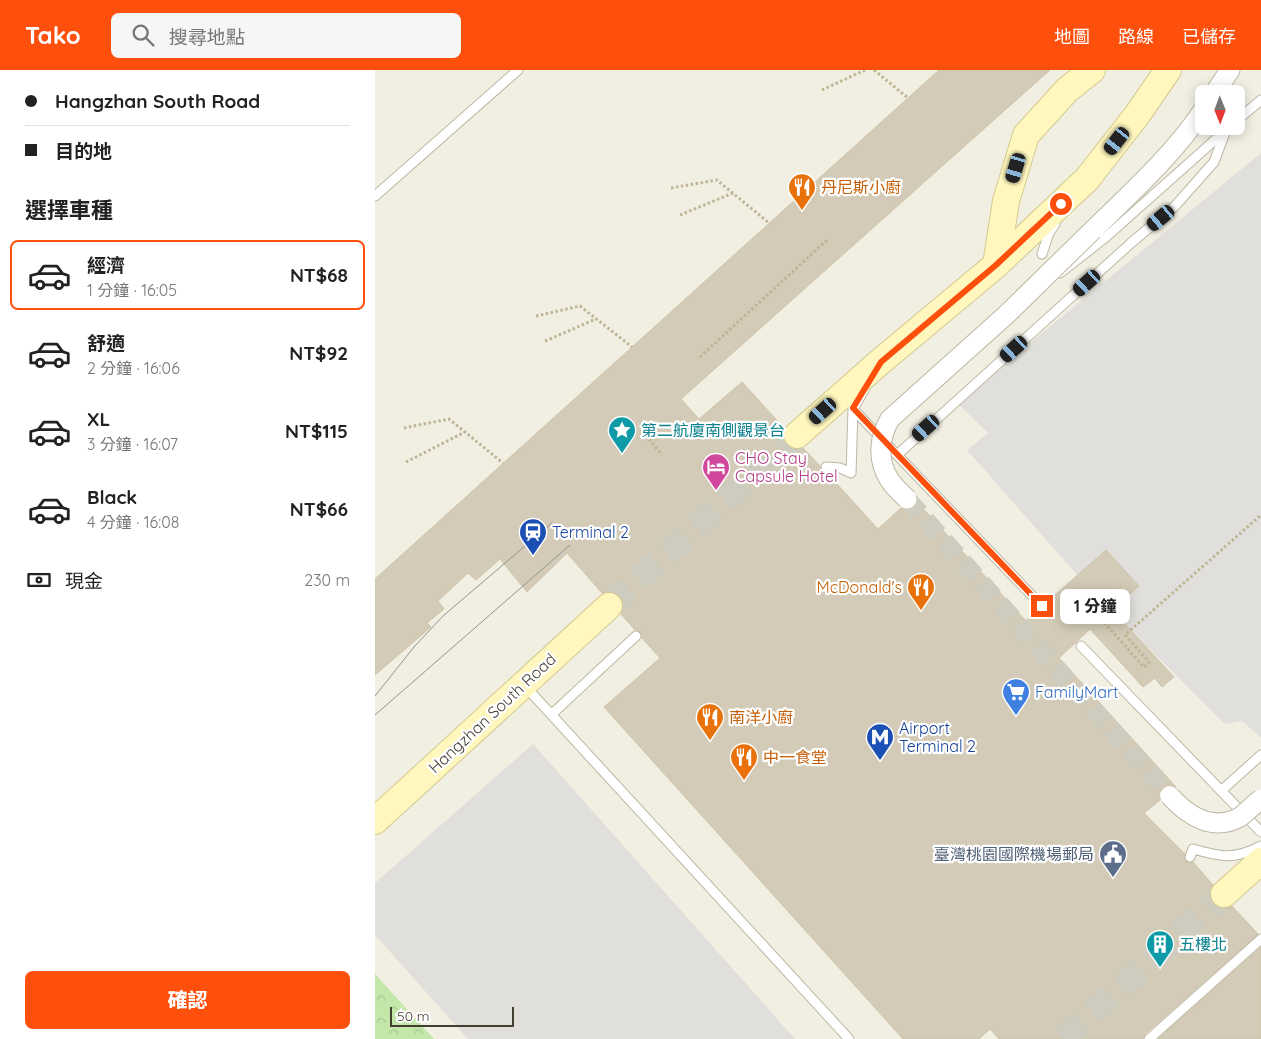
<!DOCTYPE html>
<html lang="zh-TW">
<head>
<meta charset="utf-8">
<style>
	body { margin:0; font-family:Quicksand,"Noto Sans TC",sans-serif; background:#f6f6f6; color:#222; height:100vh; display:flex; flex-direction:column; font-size:19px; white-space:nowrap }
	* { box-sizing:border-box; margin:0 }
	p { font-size:16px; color:#767676 }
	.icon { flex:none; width:28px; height:28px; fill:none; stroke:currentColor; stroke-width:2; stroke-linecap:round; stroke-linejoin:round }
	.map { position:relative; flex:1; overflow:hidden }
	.details { display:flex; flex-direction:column; background:#fff; width:375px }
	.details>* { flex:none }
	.guide { display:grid; align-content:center; height:110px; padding:0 25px; background:#fff }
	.needle { width:32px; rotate:179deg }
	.tools { position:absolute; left:820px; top:15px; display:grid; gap:10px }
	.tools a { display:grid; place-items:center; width:50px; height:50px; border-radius:8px; background:#fff; box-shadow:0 2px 12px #0003; font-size:25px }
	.scale { position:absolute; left:15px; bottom:12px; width:124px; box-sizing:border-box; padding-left:5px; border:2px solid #433e32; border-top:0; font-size:14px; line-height:18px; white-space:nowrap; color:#433e32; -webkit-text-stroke:4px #fff; paint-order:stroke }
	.end { position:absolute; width:22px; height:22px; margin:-11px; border:6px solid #fe4f0d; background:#fff; box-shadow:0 0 0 2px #fff }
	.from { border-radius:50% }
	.bubble { position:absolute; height:35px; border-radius:8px; background:#fff; box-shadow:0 2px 12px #0003; font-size:16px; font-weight:800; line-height:35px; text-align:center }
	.car { position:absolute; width:15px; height:30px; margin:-15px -8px; border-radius:6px; box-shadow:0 0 4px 1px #0007; background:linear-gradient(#222 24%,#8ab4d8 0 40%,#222 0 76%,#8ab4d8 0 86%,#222 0) }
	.guide b { display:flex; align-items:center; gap:18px; height:48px; font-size:19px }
	.guide b+b { border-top:1px solid #e0e0e0 }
	.guide i { width:12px; height:12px; background:#222 }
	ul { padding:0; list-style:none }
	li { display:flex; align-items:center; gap:15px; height:70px; margin:0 10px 8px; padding:0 15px; border:2px solid transparent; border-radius:8px }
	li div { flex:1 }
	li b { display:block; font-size:19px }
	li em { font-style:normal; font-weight:800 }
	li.current { border-color:#fe4f0d }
	li>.icon { width:45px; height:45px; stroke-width:1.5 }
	h2 { padding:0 25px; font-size:22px; line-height:60px }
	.pay { display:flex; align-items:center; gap:12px; height:55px; padding:0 25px; font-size:19px }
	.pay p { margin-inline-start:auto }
	.action { display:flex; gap:10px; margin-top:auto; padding:10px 25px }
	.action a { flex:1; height:58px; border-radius:8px; background:#fe4f0d; color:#fff; font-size:20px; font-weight:800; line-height:58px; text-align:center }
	header { display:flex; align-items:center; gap:30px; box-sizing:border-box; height:70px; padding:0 25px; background:#fe4f0d; color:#fff }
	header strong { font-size:24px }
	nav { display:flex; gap:28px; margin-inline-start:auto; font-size:18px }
	.search { width:350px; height:45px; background:#f6f6f6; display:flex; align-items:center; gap:12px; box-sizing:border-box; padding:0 18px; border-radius:8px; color:#767676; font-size:19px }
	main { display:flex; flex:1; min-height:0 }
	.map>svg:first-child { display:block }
	.forest { fill:url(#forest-crowns) }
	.parking { fill:#e1dfdb }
	.building { fill:#d3cbb7; stroke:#cec4aa }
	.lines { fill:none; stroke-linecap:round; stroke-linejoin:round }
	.street-tunnel { stroke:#ceccbf; stroke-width:19; stroke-dasharray:19 9; stroke-linecap:butt }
	.secondary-tunnel { stroke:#ceccbf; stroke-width:26; stroke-dasharray:26 13; stroke-linecap:butt }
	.lane-casing { stroke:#bdb7a4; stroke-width:11 }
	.street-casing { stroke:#bdb7a4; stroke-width:21 }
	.secondary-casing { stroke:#d3c990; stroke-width:28 }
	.path { stroke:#bfb595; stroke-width:3; stroke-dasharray:2.5 2.5; stroke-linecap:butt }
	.lane { stroke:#fff; stroke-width:9 }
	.street { stroke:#fff; stroke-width:19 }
	.secondary { stroke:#fff7be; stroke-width:26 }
	.tram { stroke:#939393; stroke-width:1 }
	.street-bridge-casing { stroke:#bdb7a4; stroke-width:21; stroke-linecap:butt }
	.street-bridge { stroke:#fff; stroke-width:19 }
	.route { stroke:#fe4f0d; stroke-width:6 }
	.labels { text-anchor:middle; stroke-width:4.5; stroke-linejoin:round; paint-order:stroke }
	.food-label { font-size:16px; fill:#c56008; stroke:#fff; text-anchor:start }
	.culture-label { font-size:16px; fill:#0d838f; stroke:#fff; text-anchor:start }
	.hotel-label { font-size:16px; fill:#b23c85; stroke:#fff; text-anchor:start }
	.transit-label { font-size:16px; fill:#164399; stroke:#fff; text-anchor:start }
	.shop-label { font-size:16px; fill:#366cbe; stroke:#fff; text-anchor:start }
	.street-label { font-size:16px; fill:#433e32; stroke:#fff }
	.service-label { font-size:16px; fill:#4e5e75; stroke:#fff; text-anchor:end }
</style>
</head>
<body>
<header>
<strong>Tako</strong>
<div class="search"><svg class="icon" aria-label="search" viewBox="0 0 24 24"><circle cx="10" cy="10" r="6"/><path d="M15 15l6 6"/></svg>搜尋地點</div>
<nav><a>地圖</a><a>路線</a><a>已儲存</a></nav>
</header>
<main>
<section class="details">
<div class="guide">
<b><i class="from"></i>Hangzhan South Road</b>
<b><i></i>目的地</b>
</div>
<h2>選擇車種</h2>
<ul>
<li class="current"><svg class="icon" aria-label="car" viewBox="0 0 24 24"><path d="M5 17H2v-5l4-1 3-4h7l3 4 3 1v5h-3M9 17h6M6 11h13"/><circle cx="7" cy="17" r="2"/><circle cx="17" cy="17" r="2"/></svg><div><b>經濟</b><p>1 分鐘 · 16:05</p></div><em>NT$68</em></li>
<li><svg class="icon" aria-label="car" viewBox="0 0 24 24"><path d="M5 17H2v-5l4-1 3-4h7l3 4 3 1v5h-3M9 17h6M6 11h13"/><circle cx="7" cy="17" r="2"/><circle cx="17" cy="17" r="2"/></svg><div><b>舒適</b><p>2 分鐘 · 16:06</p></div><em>NT$92</em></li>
<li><svg class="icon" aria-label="car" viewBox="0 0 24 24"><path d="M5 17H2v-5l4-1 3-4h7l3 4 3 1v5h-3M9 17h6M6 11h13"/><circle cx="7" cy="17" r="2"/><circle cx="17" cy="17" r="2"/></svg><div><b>XL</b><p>3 分鐘 · 16:07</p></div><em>NT$115</em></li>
<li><svg class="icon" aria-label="car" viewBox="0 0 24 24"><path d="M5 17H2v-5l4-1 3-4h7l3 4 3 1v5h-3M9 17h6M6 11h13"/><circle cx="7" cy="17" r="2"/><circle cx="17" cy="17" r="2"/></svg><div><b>Black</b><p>4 分鐘 · 16:08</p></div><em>NT$66</em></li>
</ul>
<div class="pay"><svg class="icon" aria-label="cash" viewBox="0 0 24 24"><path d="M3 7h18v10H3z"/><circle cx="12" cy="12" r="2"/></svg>現金<p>230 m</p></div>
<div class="action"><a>確認</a></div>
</section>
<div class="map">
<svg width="886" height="969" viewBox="0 0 886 969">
	<defs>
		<pattern id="forest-crowns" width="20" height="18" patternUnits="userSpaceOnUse" patternTransform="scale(1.25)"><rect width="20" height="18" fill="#c3e7a9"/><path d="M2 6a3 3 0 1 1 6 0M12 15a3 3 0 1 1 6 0" fill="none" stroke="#a9c792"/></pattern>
	</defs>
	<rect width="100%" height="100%" fill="#f1efe2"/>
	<path class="forest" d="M0 904 59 969H0Z"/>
	<path class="parking" d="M886 83V668L867 651 850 654 719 524 592 380 613 363 582 333Z
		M158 674 420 969H93L0 865V813Z"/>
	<path class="building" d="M564 0H675L306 329 324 349 367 312 409 358 407 367 411 375 418 379 428 378 445 396 447 402 452 403 503 459 526 438 535 440 543 433 651 551 663 541 668 542 671 541 673 537 672 532 731 480 764 516 737 540 799 607 787 617 780 608 768 617 715 559 684 588 801 717 793 715 788 718 784 723 785 730 769 743 810 784 811 791 818 792 838 815 835 820 834 827 838 834 845 838 852 839 857 836 883 864 770 964 768 969H624L615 959 604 969H528L229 637 285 588 267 568 266 562 260 560 246 544 248 540 249 533 245 526 238 522 227 523 192 483 152 522 125 489 101 510 93 503 63 531 69 539 52 553 56 557 0 605V509Z
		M886 877V969H783Z"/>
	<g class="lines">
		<path class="street-tunnel" d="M532 429 795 726"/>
		<path class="secondary-tunnel" d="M234 536 422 365
			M688 969 849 824"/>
		<g class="lane-casing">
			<path id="lane" d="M861 51 886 30
				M0 126 143 0
				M667 184 674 163 680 154
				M685 203 731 167 850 61
				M478 339 667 536
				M522 385 756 173 800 136 839 92 851 60
				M451 397 465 398 476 403 478 339 489 320
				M706 576 886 762
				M150 616 474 969
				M177 644 261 566
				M846 721 886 685
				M815 787 818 779C847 787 859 790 886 776
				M774 969 886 869"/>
		</g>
		<g class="street-casing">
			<path id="street" d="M839 24 855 0
				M718 160C757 122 799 84 829 39"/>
		</g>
		<g class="secondary-casing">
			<path id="secondary" d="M621 195 631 131 651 65 692 20 717 0
				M422 365 506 291 621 195 712 109 762 45 793 0
				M0 751 234 536
				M849 824 886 791"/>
		</g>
		<path class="path" d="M499 0 533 28
			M447 20 490 0
			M296 118 342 110 394 153
			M305 145 358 123
			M161 246 205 236 257 277
			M170 271 221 249
			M325 287 452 170
			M29 358 74 349 128 393
			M274 369 287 385
			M31 392 90 362
			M726 549 769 597 774 592 750 565 886 445"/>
		<use href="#lane" class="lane"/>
		<use href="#street" class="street"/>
		<use href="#secondary" class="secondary"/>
		<path class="tram" d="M0 626 39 577 68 546 177 453
			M0 645 195 475"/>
		<g class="street-bridge-casing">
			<path id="street-bridge" d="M532 429C526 423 518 416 514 409 502 390 504 367 515 349L631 245 718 160
				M795 726C813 746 838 762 865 747 872 742 879 734 886 729"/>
		</g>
		<use href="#street-bridge" class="street-bridge"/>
	</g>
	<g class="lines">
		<path class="route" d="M667 536 478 338 506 292 621 195 686 134"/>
	</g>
	<defs>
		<g id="restaurant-pin" transform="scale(1.4375)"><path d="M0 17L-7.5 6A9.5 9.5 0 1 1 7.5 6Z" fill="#e8710a" stroke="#fff"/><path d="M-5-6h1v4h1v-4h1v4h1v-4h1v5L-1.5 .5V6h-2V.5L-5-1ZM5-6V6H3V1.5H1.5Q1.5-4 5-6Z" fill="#fff"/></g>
		<g id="sight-pin" transform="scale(1.4375)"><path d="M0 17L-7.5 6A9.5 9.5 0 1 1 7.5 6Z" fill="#0f9aa8" stroke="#fff"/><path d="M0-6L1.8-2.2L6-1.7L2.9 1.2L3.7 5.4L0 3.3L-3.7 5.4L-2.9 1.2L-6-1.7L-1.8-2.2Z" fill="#fff"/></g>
		<g id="hotel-pin" transform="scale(1.4375)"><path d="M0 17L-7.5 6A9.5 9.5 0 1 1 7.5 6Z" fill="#d1479c" stroke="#fff"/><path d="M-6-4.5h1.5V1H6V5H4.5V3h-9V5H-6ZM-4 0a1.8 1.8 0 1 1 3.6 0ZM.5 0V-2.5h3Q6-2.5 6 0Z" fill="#fff"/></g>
		<g id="station-pin" transform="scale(1.4375)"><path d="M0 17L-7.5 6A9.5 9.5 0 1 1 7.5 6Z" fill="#1a4fb4" stroke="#fff"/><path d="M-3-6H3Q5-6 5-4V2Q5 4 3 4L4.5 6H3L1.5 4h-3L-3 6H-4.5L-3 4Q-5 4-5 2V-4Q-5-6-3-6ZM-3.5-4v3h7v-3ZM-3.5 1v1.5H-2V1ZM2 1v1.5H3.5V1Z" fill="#fff"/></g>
		<g id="supermarket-pin" transform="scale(1.4375)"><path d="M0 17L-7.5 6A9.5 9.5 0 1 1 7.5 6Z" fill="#3f7fe0" stroke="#fff"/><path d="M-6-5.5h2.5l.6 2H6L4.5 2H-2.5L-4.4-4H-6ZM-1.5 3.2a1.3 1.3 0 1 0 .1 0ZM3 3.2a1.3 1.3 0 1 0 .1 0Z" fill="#fff"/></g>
		<g id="metro-pin" transform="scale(1.4375)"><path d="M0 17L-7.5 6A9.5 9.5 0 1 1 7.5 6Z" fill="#1a4fb4" stroke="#fff"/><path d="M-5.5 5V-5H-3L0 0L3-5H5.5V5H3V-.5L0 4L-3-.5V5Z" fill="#fff"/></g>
		<g id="civic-pin" transform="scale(1.4375)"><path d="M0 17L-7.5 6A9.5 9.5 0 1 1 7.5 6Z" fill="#5c6f8a" stroke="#fff"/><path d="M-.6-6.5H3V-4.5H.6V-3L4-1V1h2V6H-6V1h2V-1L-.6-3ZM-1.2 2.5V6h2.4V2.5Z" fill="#fff"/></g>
		<g id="building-pin" transform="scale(1.4375)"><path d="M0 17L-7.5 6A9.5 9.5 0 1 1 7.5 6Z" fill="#0f9aa8" stroke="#fff"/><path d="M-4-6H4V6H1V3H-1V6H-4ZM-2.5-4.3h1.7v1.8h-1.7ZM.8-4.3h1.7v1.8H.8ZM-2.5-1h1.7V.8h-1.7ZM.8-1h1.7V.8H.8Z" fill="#fff"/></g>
	</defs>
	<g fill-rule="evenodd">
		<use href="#restaurant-pin" x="427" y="117"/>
		<use href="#sight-pin" x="247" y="360"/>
		<use href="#hotel-pin" x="341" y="397"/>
		<use href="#station-pin" x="158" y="462"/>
		<use href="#restaurant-pin" x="546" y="517"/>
		<use href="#supermarket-pin" x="641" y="622"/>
		<use href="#restaurant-pin" x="335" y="647"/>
		<use href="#metro-pin" x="505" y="667"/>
		<use href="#restaurant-pin" x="369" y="687"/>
		<use href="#civic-pin" x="738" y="784"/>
		<use href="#building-pin" x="785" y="874"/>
	</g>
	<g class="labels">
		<g class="food-label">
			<text x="446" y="123">丹尼斯小廚</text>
			<text x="527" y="523" text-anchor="end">McDonald's</text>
			<text x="354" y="653">南洋小廚</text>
			<text x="388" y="693">中一食堂</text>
		</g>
		<g class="culture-label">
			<text x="266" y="366">第二航廈南側觀景台</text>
			<text x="804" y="880">五樓北</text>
		</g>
		<g class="hotel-label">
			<text x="360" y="394">CHO Stay<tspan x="360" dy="18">Capsule Hotel</tspan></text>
		</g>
		<g class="transit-label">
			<text x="177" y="468">Terminal 2</text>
			<text x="524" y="664">Airport<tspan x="524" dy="18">Terminal 2</tspan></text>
		</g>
		<g class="shop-label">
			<text x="660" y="628">FamilyMart</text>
		</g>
		<g class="street-label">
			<text transform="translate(117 643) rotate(-43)" y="6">Hangzhan South Road</text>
		</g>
		<g class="service-label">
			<text x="719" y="790">臺灣桃園國際機場郵局</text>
		</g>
	</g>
</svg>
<div class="tools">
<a><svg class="needle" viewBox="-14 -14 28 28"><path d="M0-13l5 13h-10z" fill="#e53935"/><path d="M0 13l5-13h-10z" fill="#767676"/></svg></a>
</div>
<div class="scale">50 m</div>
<i class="end from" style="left:686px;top:134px"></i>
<i class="end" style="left:667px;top:536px"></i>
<div class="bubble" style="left:685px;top:519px;width:70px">1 分鐘</div>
<i class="car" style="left:742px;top:71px;rotate:218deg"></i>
<i class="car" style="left:641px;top:98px;rotate:197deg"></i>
<i class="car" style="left:786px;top:148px;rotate:230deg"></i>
<i class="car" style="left:712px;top:213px;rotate:228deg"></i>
<i class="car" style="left:639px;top:279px;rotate:228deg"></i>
<i class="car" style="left:448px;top:341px;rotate:228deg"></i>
<i class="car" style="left:551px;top:358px;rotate:228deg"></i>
</div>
</main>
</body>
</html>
